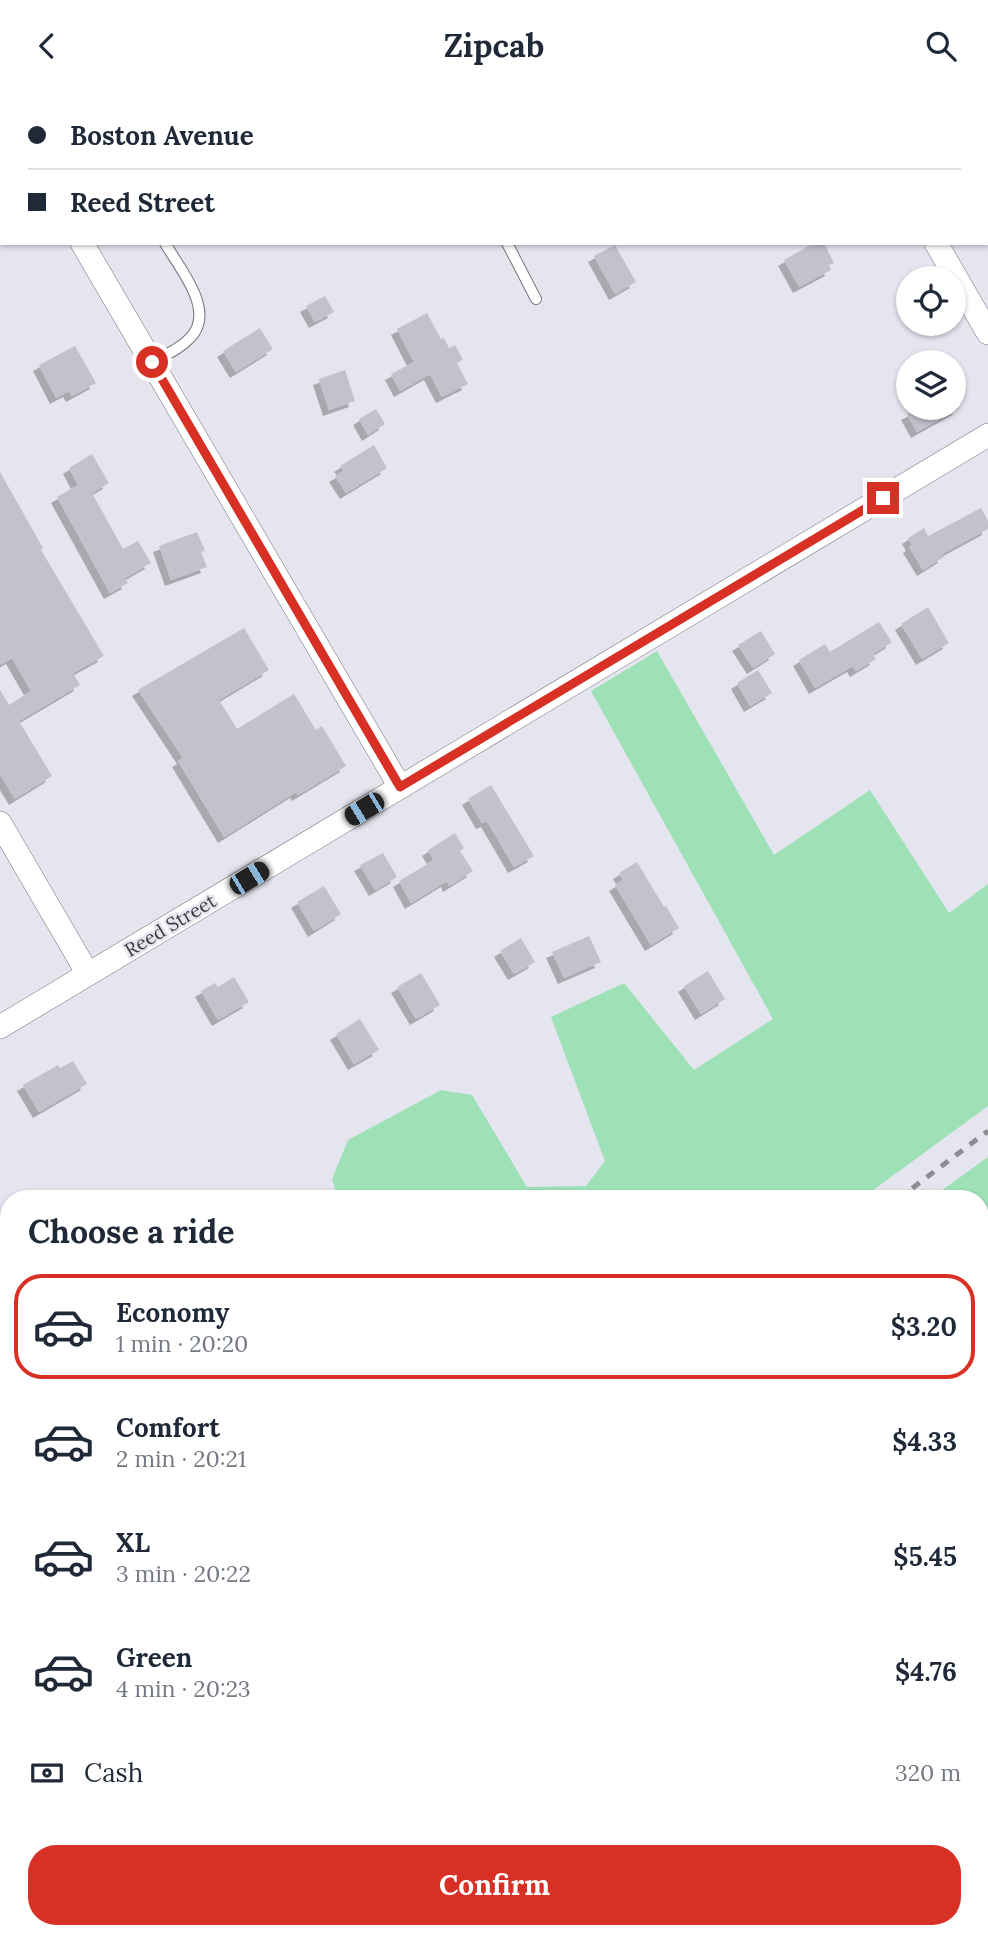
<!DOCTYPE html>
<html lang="en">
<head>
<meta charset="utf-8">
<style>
	body { margin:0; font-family:Lora,serif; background:#f2f2f3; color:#1f2937; height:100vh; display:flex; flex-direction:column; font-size:26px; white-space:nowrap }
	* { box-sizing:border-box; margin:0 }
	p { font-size:23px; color:#747a83 }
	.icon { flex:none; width:38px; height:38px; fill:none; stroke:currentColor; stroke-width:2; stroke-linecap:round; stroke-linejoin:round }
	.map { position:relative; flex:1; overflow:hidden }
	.sheet { position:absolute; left:0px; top:1099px; width:989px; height:749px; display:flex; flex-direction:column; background:#fff; border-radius:28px 28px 0 0; box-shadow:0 2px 5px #0004 }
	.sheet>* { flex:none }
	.top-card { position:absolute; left:0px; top:0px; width:989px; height:154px; box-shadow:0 2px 5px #0004; display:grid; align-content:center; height:154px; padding:0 28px; background:#fff }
	.buttons { position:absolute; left:896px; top:175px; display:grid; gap:14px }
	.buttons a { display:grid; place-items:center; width:70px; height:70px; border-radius:50%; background:#fff; box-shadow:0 2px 5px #0004; font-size:35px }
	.end { position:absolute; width:32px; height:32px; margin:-16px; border:9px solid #d93025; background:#fff; box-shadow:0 0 0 4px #fff }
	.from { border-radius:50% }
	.car { position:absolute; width:21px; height:42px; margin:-21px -10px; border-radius:9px; box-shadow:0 0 5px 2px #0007; background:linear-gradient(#222 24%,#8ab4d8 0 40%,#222 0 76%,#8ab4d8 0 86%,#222 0) }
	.top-card b { display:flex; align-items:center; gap:24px; height:66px; font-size:26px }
	.top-card b+b { border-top:2px solid #e0e1e3 }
	.top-card i { width:18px; height:18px; background:#1f2937 }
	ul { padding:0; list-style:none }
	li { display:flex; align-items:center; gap:21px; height:105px; margin:0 14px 10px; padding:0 14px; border:4px solid transparent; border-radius:28px }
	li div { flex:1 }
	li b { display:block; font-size:26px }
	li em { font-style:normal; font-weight:800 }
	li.current { border-color:#d93025 }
	li>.icon { width:63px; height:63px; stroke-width:1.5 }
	h2 { padding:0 28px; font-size:32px; line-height:84px }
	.pay { display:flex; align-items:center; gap:18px; height:77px; padding:0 28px; font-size:26px }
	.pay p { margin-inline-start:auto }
	.primary-button { display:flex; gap:14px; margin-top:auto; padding:14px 28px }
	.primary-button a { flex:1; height:80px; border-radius:28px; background:#d93025; color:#fff; font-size:28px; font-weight:800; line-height:80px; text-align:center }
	header { display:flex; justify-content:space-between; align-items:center; height:91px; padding:0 28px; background:#fff; font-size:32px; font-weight:800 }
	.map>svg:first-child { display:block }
	.green { fill:#9ee1b7 }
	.building { fill:#c2c2cc; filter:url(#shadow) }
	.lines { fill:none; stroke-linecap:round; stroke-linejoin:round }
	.service-casing { stroke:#75757e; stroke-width:12 }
	.minor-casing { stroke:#75757e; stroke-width:24 }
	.secondary-casing { stroke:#75757e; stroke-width:33 }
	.service { stroke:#fff; stroke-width:10 }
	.minor { stroke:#fff; stroke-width:23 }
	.secondary { stroke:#fff; stroke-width:32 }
	.rail { stroke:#8b8b91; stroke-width:5; stroke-dasharray:9 9; stroke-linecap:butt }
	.route { stroke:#d93025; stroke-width:9 }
	.labels { text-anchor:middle; stroke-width:5; stroke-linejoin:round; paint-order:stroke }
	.street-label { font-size:19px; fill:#3b3b3f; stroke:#e5e5ef }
</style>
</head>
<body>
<header><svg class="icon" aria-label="back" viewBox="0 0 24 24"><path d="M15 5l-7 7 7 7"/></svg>Zipcab<svg class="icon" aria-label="search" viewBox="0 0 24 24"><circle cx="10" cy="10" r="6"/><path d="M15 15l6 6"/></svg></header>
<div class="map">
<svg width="988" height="1848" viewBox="0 0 988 1848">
	<defs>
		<filter id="shadow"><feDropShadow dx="-6" dy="6" stdDeviation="0" flood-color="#0004"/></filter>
	</defs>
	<rect width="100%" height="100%" fill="#e5e5ef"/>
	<path class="green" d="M657 560 774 764 870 699 949 822 988 793V1015L861 1108H338L332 1088 348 1049 441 999 472 1004 527 1096 586 1095 605 1070 551 926 624 892 694 979 773 928 591 600Z
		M988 1066V1151L980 1157V1108H930Z
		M9 1677V1839H140L145 1848H0V1681Z
		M232 1839H608L613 1848H238Z"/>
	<path class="building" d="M814 152H824L834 172 829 174 831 179 799 196 784 169Z
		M615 154 636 191 615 203 594 165Z
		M325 205 334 221 315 231 306 215Z
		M427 222 441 248 444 247 449 257 455 254 463 269 457 272 468 293 442 306 430 283 400 300 391 283 414 271 397 238Z
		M260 237 273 258 236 281 223 260Z
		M75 255 96 292 72 305 69 300 56 307 39 274Z
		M345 279 355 310 329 319 319 288Z
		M919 317H960L917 341 907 323Z
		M376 318 385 333 368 344 359 328Z
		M374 354 387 377 346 402 335 385 344 380 340 375Z
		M92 363 109 392 92 402 123 458 138 450 151 472 125 487 128 492 110 502 57 406 78 394 69 377Z
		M0 381 43 457 41 459 104 565 73 582 80 594 19 630 52 685 15 708 0 683V599L9 614 31 600 12 567 0 574Z
		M981 417 988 430V438L942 463 944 466 923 479 909 456 912 454 908 447 924 437 928 445Z
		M197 441 205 460 201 461 207 476 171 489 159 455Z
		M928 516 949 552 922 568 901 533Z
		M879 531 892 551 873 563 876 568 856 580 853 575 815 597 799 569 825 553 830 561Z
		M244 537 269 579 219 609 237 638 294 603 316 639 322 635 346 675 298 704 296 701 224 746 178 670 183 667 138 599Z
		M761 540 775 563 753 577 738 554Z
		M758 579 772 602 750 615 737 592Z
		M491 694 534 765 514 776 487 730 482 732 468 708Z
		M455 742 464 757 460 760 473 780 449 795 447 790 411 812 399 790 434 769 428 759Z
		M383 762 397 786 375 799 360 774Z
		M637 771 664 816 666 815 679 837 651 854 615 794 623 789 619 782Z
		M324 795 341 823 314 840 297 811Z
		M589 845 601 871 564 887 552 861Z
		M521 847 535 871 514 883 500 860Z
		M708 880 725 908 701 923 684 895Z
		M421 882 440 914 416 928 397 896Z
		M234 886 249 911 218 929 201 900 215 892 218 896Z
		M360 928 379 959 354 973 336 943Z
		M73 970 87 993 39 1021 23 994 58 974 60 977Z"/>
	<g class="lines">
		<g class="service-casing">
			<path id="service" d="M420 0 421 2
				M335 2 338 0
				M430 2 433 0
				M516 2 519 0
				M507 152 536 208
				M152 271C165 264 180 258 190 247 217 220 179 177 165 152
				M980 1326 988 1338
				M980 1721 988 1734
				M709 1839 715 1848"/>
		</g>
		<g class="minor-casing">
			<path id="minor" d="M846 0 847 2
				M0 11 2 14
				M82 152 400 696
				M936 152 988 242
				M0 732 88 883
				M0 936 988 344
				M0 1396 9 1393
				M980 1663 988 1658
				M672 1848 687 1839"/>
		</g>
		<g class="secondary-casing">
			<path id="secondary" d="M0 1520 9 1535
				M187 1839 192 1848"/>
		</g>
		<use href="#service" class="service"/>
		<use href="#minor" class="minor"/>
		<use href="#secondary" class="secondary"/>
		<path class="rail" d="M898 1108 988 1040
			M0 1656 9 1651"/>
	</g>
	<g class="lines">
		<path class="route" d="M152 271 400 696 883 407"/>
	</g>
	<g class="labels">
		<g class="street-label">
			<text transform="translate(170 834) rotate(-31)" y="7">Reed Street</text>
		</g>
	</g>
</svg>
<div class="buttons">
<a><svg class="icon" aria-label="locate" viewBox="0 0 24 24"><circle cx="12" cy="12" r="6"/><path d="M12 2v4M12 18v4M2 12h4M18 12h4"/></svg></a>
<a><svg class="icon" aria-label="layers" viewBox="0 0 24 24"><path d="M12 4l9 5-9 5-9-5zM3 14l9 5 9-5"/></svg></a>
</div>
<i class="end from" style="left:152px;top:271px"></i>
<i class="end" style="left:883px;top:407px"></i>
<i class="car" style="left:364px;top:718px;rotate:239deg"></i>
<i class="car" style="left:249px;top:787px;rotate:59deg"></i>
<div class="top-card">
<b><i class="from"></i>Boston Avenue</b>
<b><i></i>Reed Street</b>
</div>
<section class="sheet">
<h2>Choose a ride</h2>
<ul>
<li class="current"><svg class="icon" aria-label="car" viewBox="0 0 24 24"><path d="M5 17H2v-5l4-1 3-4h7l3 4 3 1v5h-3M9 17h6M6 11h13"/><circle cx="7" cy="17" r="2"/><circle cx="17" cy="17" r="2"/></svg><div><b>Economy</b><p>1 min · 20:20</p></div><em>$3.20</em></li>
<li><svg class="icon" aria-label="car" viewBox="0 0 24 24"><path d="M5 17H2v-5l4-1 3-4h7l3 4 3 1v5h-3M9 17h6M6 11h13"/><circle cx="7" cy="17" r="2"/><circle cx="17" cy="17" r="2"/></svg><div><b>Comfort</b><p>2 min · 20:21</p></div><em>$4.33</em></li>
<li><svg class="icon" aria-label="car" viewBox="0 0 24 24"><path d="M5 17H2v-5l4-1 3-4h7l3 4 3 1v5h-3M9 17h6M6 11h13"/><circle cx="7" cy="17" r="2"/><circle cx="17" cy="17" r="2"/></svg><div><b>XL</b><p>3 min · 20:22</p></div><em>$5.45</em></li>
<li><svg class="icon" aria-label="car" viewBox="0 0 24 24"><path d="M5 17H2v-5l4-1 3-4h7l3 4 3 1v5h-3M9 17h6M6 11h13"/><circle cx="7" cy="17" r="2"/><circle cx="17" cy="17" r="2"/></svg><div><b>Green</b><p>4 min · 20:23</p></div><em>$4.76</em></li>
</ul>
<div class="pay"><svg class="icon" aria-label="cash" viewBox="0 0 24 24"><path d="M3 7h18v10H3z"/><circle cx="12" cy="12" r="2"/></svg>Cash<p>320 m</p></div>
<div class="primary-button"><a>Confirm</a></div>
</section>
</div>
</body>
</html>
